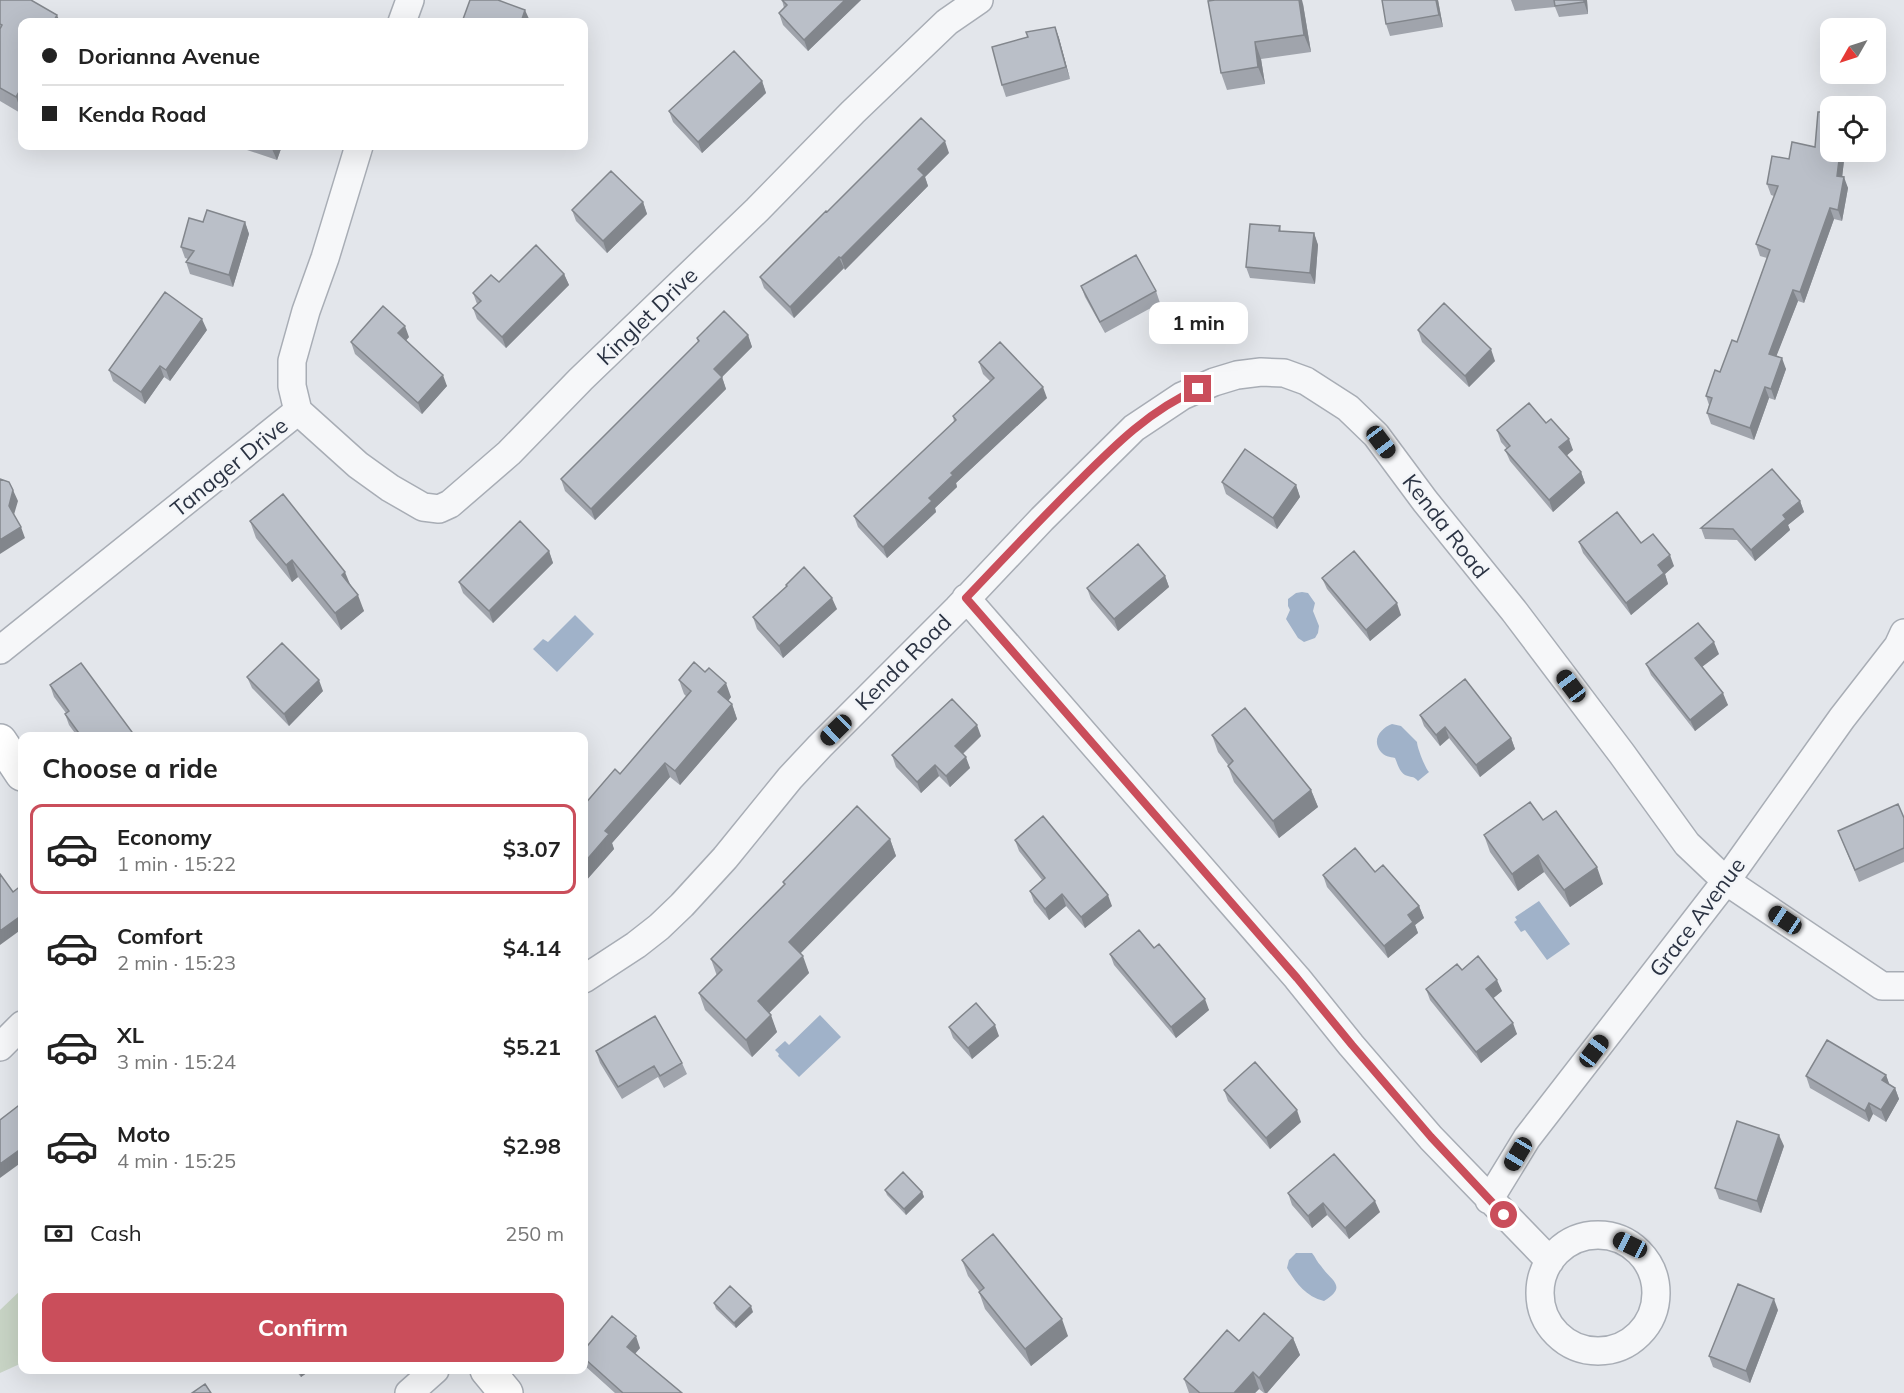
<!DOCTYPE html>
<html lang="en">
<head>
<meta charset="utf-8">
<style>
	body { margin:0; font-family:Mulish,sans-serif; background:#f2f2f2; color:#222; height:100vh; display:flex; flex-direction:column; font-size:22px; white-space:nowrap }
	* { box-sizing:border-box; margin:0 }
	p { font-size:20px; color:#767676 }
	.icon { flex:none; width:33px; height:33px; fill:none; stroke:currentColor; stroke-width:2; stroke-linecap:round; stroke-linejoin:round }
	.map { position:relative; flex:1; overflow:hidden }
	.drawer { position:absolute; left:18px; top:732px; width:570px; height:642px; display:flex; flex-direction:column; background:#fff; border-radius:12px; box-shadow:0 6px 24px #0002 }
	.drawer>* { flex:none }
	.hud { position:absolute; left:18px; top:18px; width:570px; height:132px; border-radius:12px; box-shadow:0 6px 24px #0002; display:grid; align-content:center; height:132px; padding:0 24px; background:#fff }
	.needle { width:39px; rotate:231deg }
	.tools { position:absolute; left:1820px; top:18px; display:grid; gap:12px }
	.tools a { display:grid; place-items:center; width:66px; height:66px; border-radius:12px; background:#fff; box-shadow:0 6px 24px #0002; font-size:30px }
	.end { position:absolute; width:27px; height:27px; margin:-14px; border:8px solid #ca4e5b; background:#fff; box-shadow:0 0 0 3px #fff }
	.from { border-radius:50% }
	.bubble { position:absolute; height:42px; border-radius:12px; background:#fff; box-shadow:0 6px 24px #0002; font-size:20px; font-weight:700; line-height:42px; text-align:center }
	.car { position:absolute; width:18px; height:36px; margin:-18px -9px; border-radius:8px; box-shadow:0 0 4px 2px #0007; background:linear-gradient(#222 24%,#8ab4d8 0 40%,#222 0 76%,#8ab4d8 0 86%,#222 0) }
	.hud b { display:flex; align-items:center; gap:21px; height:57px; font-size:22px }
	.hud b+b { border-top:2px solid #e0e0e0 }
	.hud i { width:15px; height:15px; background:#222 }
	ul { padding:0; list-style:none }
	li { display:flex; align-items:center; gap:18px; height:90px; margin:0 12px 9px; padding:0 12px; border:3px solid transparent; border-radius:12px }
	li div { flex:1 }
	li b { display:block; font-size:22px }
	li em { font-style:normal; font-weight:700 }
	li.on { border-color:#ca4e5b }
	li>.icon { width:54px; height:54px; stroke-width:1.5 }
	h2 { padding:0 24px; font-size:27px; line-height:72px }
	.pay { display:flex; align-items:center; gap:15px; height:66px; padding:0 24px; font-size:22px }
	.pay p { margin-inline-start:auto }
	.action { display:flex; gap:12px; margin-top:auto; padding:12px 24px }
	.action a { flex:1; height:69px; border-radius:12px; background:#ca4e5b; color:#fff; font-size:24px; font-weight:700; line-height:69px; text-align:center }
	.map>svg:first-child { display:block }
	.green { fill:#c8d4c5 }
	.water { fill:#a0b2c9 }
	.lines { fill:none; stroke-linecap:round; stroke-linejoin:round }
	.street-casing { stroke:#a8adb5; stroke-width:30 }
	.secondary-casing { stroke:#a8adb5; stroke-width:36 }
	.street { stroke:#f6f7f9; stroke-width:27 }
	.secondary { stroke:#fff; stroke-width:33 }
	.wall { fill:#a0a4ac }
	.shaded-wall { fill:#82868c }
	.building { fill:#babfc8; stroke:#82868c; stroke-width:1.5 }
	.route { stroke:#ca4e5b; stroke-width:8 }
	.labels { text-anchor:middle; stroke-width:5; stroke-linejoin:round; paint-order:stroke }
	.street-label { font-size:22px; fill:#2b3343; stroke:#f3f5f8 }
</style>
</head>
<body>
<div class="map">
<svg width="1904" height="1393" viewBox="0 0 1904 1393">
	<rect width="100%" height="100%" fill="#e3e6eb"/>
	<path class="green" d="M22 1289V1363L0 1373V1310Z"/>
	<path class="water" d="M1302 592 1308 593 1315 603 1313 611 1319 626 1318 633 1315 638 1304 642 1298 638 1286 619 1290 610 1288 606V599L1296 593Z
		M575 615 594 634 557 672 533 649 543 639 548 642Z
		M1392 724 1401 726 1417 742C1417 747 1425 768 1429 772L1418 781C1413 775 1411 778 1405 775 1399 771 1398 765 1395 758 1390 757 1384 756 1381 752 1371 740 1381 728 1392 724Z
		M1539 901 1570 944 1547 960 1525 930 1521 932 1514 922 1517 920 1515 917Z
		M820 1015 841 1037 799 1077 778 1056 779 1054 775 1050 785 1041 789 1045Z
		M1296 1253H1312C1316 1258 1317 1262 1321 1266 1330 1280 1349 1286 1324 1301 1305 1296 1296 1283 1287 1268L1289 1260Z"/>
	<g class="lines">
		<g class="street-casing">
			<path id="street" d="M402 22 410 0
				M298 411 358 465 390 488 423 507 439 509 450 504 509 453 581 379 757 210 853 112 947 22 979 0
				M966 598 1297 978 1351 1045 1431 1138 1550 1261
				M0 650 298 411 292 386V361L306 311 325 258 359 146
				M584 979 636 945 659 927 682 905 725 858 790 778 820 746 957 609 1042 519 1134 428 1182 396 1214 382 1237 375 1261 372 1284 373 1306 381 1348 408 1376 435 1425 501 1514 611 1622 754 1687 844 1726 881 1882 986H1904
				M0 1047 22 1025
				M1489 1200 1527 1138 1726 881 1842 718 1898 646 1904 633
				M1540 1293a58 58 0 1 1 116 0a58 58 0 1 1-116 0Z
				M409 1393 435 1370"/>
		</g>
		<g class="secondary-casing">
			<path id="secondary" d="M0 741 22 774
				M487 1370 506 1393"/>
		</g>
		<use href="#street" class="street"/>
		<use href="#secondary" class="secondary"/>
	</g>
	<path class="wall" d="M0 0 22 114 0 101Z
		M782 0H861L808 51 783 25 779 13 784 8Z
		M1438 0 1443 27 1390 36 1386 24Z
		M1511 0H1591H1587L1588 14 1559 17 1555 7 1515 11Z
		M1208 1 1303 4 1311 52 1261 59 1265 84 1227 90 1221 73Z
		M1055 27 1059 38 1070 79 1006 97 1002 85 1028 37Z
		M762 81 766 93 702 153 673 122 669 111Z
		M237 146H282L277 160 238 147Z
		M1830 152H1845L1842 177 1848 188 1842 221 1834 219 1804 303 1798 301 1776 356 1786 369 1775 400 1769 398 1754 440 1711 424 1707 413 1709 405 1706 396 1737 342 1767 258 1760 256 1756 244 1774 196 1771 195 1767 184 1789 159Z
		M949 153 925 177 928 186 845 270 844 268 794 318 764 288 760 277 827 212Z
		M643 202 647 214 607 253 576 221 572 210Z
		M203 222H245L249 234 233 287 190 274 186 262 188 259 185 258 181 247Z
		M1280 226 1281 231 1314 233 1318 245 1315 284 1250 278 1246 267Z
		M564 274 569 285 506 348 477 319 473 308 477 304 473 293 499 282Z
		M1081 286 1156 291 1160 303 1105 333 1085 297Z
		M207 330 170 381 164 377 145 404 113 381 109 370Z
		M1418 330 1495 361 1469 387 1422 342Z
		M748 335 752 347 722 377 726 389 595 520 565 491 561 479 698 342 697 338Z
		M409 337 406 340 447 386 422 414 355 354 351 342Z
		M979 362 1047 398 956 483 957 487 935 508 936 512 887 558 858 527 854 516 954 422 953 416 990 381 983 374Z
		M1546 423 1573 450 1567 455 1581 472 1585 483 1553 512 1510 461 1505 450 1507 449 1501 442 1497 430Z
		M1222 482 1296 485 1300 497 1277 529 1226 494Z
		M1800 501 1804 512 1788 525 1790 530 1755 561 1737 540 1705 539 1701 528Z
		M250 521 350 584 364 611 341 630 298 577 292 582 256 538Z
		M1579 542 1641 543 1674 566 1665 574 1668 584 1631 615 1583 553Z
		M549 551 553 563 493 623 463 593 459 582Z
		M1165 576 1169 587 1118 631 1091 599 1087 588Z
		M1322 578 1401 615 1370 641 1327 589Z
		M786 585 837 609 783 658 757 629 753 617 787 587Z
		M1719 654 1702 667 1728 705 1695 731 1651 675 1646 664Z
		M247 677 323 691 289 726 252 688Z
		M679 680 731 697 728 701 732 704 737 719 680 785 670 777 612 843 614 849 584 883V805L620 774 687 697 684 694Z
		M50 685 132 732 134 736H77L69 725 65 714 66 713 54 697Z
		M1420 715 1511 738 1515 749 1480 777 1449 738 1440 746 1424 726Z
		M1212 735 1311 790 1318 807 1279 838 1234 782 1228 766V765L1218 752Z
		M981 736 963 754 970 768 950 787 939 776 921 793 896 767 892 755Z
		M1904 818V862L1859 882 1838 831Z
		M1543 820 1603 884 1570 907 1544 872 1518 891 1490 852 1484 835Z
		M890 839 896 856 800 953 809 973 769 1013 777 1032 752 1057 705 1010 699 993 717 976 711 959 784 885 783 882Z
		M1015 840 1112 906 1085 928 1066 906 1049 920 1034 902 1030 891 1042 880 1019 851Z
		M1375 872 1419 906 1424 918 1415 925 1418 933 1388 958 1327 887 1323 875Z
		M1154 948 1209 1010 1176 1038 1114 965 1110 954Z
		M1462 970 1502 991 1493 998 1517 1034 1481 1063 1430 1000 1426 989Z
		M949 1027 999 1036 972 1059 953 1038Z
		M596 1051 682 1063 687 1074 664 1088 658 1077 622 1099 600 1063Z
		M1886 1075 1889 1084 1895 1088 1899 1099 1886 1122 1873 1114 1869 1122 1810 1088 1806 1076Z
		M1224 1090 1301 1122 1270 1149 1228 1101Z
		M1784 1146 1761 1213 1719 1199 1715 1188Z
		M885 1190 922 1192 924 1197 906 1215 887 1195Z
		M1288 1193 1380 1212 1349 1239 1327 1215 1312 1228 1292 1205Z
		M962 1260 1068 1336 1031 1366 985 1309 979 1292H980L968 1276Z
		M714 1303 753 1312 736 1328 716 1309Z
		M1778 1310 1750 1383 1713 1367 1709 1356Z
		M1293 1338 1300 1355 1267 1393H1264L1259 1389 1255 1393H1189L1184 1379 1239 1341Z
		M640 1348 635 1354 682 1393H615L584 1365V1350Z
		M295 1370H311L301 1377Z"/>
	<path class="shaded-wall" d="M845 0H861L808 51 804 40Z
		M1299 0H1302L1303 4 1311 52 1304 35Z
		M1436 0H1438L1443 27 1439 15Z
		M1584 0H1587L1588 14 1584 2Z
		M525 10 530 21 529 22H521Z
		M57 15 60 22H53Z
		M1055 27 1059 38 1070 79 1066 67Z
		M1255 42 1261 59 1265 84 1258 67Z
		M762 81 766 93 702 153 698 142Z
		M22 87V114L16 97Z
		M945 141 949 153 925 177 928 186 845 270 841 258 918 169Z
		M274 146H282L277 160 272 149Z
		M1840 152H1845L1841 187 1837 176Z
		M1844 177 1848 188 1842 221 1838 210Z
		M643 202 647 214 607 253 603 241Z
		M1830 208 1834 219 1804 303 1800 292Z
		M245 222 249 234 233 287 229 275Z
		M1314 233 1318 245 1315 284 1310 273Z
		M839 257 844 268 794 318 790 307Z
		M564 274 569 285 506 348 502 337Z
		M1793 290 1798 301 1773 365 1769 354Z
		M202 319 207 330 170 381 166 370Z
		M405 326 409 337 402 345 398 333Z
		M748 335 752 347 718 381 714 369Z
		M1491 349 1495 361 1469 387 1465 376Z
		M1782 358 1786 369 1775 400 1771 389Z
		M160 366 164 377 145 404 141 392Z
		M443 375 447 386 422 414 418 403Z
		M722 377 726 389 595 520 591 509Z
		M1043 387 1047 398 956 483 957 487 935 508 936 512 887 558 883 547 929 498 951 473Z
		M1765 387 1769 398 1754 440 1750 428Z
		M1569 439 1573 450 1564 458 1559 447Z
		M1581 472 1585 483 1553 512 1549 500Z
		M1296 485 1300 497 1277 529 1273 518Z
		M13 490 18 501 13 518 9 506Z
		M1800 501 1804 512 1788 525 1790 530 1755 561 1751 550 1783 515Z
		M21 527 25 538 0 554V540Z
		M549 551 553 563 493 623 489 611Z
		M1670 555 1674 566 1665 574 1668 584 1631 615 1626 603 1658 565Z
		M292 560 298 577 292 582 286 565Z
		M345 572 352 589 342 575Z
		M1165 576 1169 587 1118 631 1114 619Z
		M358 595 364 611 341 630 335 613Z
		M832 598 837 609 783 658 779 646Z
		M1397 603 1401 615 1370 641 1366 630Z
		M1714 642 1719 654 1699 669 1695 658Z
		M319 680 323 691 289 726 284 714Z
		M726 683 731 697 724 707 718 692Z
		M1723 693 1728 705 1695 731 1690 720Z
		M732 704 737 719 680 785 675 771Z
		M977 725 981 736 959 757 955 746Z
		M1445 727 1449 738 1440 746 1436 735Z
		M132 732 134 736H126Z
		M1511 738 1515 749 1480 777 1476 765Z
		M966 757 970 768 950 787 946 776Z
		M665 763 670 777 612 843 614 849 584 883V863L605 831Z
		M935 765 939 776 921 793 917 782Z
		M1311 790 1318 807 1279 838 1273 821Z
		M890 839 896 856 795 959 789 942Z
		M1538 855 1544 872 1518 891 1512 874Z
		M1597 867 1603 884 1570 907 1564 890Z
		M1062 894 1066 906 1049 920 1045 909Z
		M1108 895 1112 906 1085 928 1081 917Z
		M1419 906 1424 918 1415 925 1418 933 1388 958 1384 946 1408 915Z
		M22 915V929L0 945V931Z
		M803 956 809 973 764 1018 758 1001Z
		M1497 980 1502 991 1490 1001 1486 989Z
		M1205 999 1209 1010 1176 1038 1171 1027Z
		M771 1015 777 1032 752 1057 746 1040Z
		M1513 1023 1517 1034 1481 1063 1476 1052Z
		M995 1025 999 1036 972 1059 968 1048Z
		M1886 1075 1890 1086 1882 1080Z
		M1895 1088 1899 1099 1886 1122 1881 1110Z
		M1869 1103 1873 1114 1869 1122 1865 1111Z
		M1297 1110 1301 1122 1270 1149 1266 1138Z
		M1779 1135 1784 1146 1761 1213 1757 1201Z
		M22 1148V1162L0 1178V1164Z
		M922 1192 924 1197 906 1215 904 1209Z
		M1375 1201 1380 1212 1349 1239 1345 1228Z
		M1323 1203 1327 1215 1312 1228 1308 1216Z
		M1774 1299 1778 1310 1750 1383 1746 1371Z
		M751 1306 753 1312 736 1328 734 1323Z
		M1062 1319 1068 1336 1031 1366 1025 1349Z
		M636 1336 640 1348 631 1358 627 1347Z
		M1293 1338 1300 1355 1267 1393H1265L1259 1378Z
		M299 1370H311L301 1377Z
		M1253 1372 1259 1389 1255 1393H1234Z"/>
	<path class="building" d="M0 0H31L57 15 53 22H22V87L16 97 0 88V29L2 25 0 24Z
		M470 0H498L525 10 521 22H462Z
		M782 0H845L804 40 779 13 787 5Z
		M1215 0H1299L1304 35 1255 42 1258 67 1221 73 1208 1Z
		M1382 0H1436L1439 15 1386 24Z
		M1554 0H1584V2L1555 6Z
		M1055 27 1066 67 1002 85 992 47 1028 37 1026 32Z
		M734 51 762 81 698 142 669 111Z
		M1818 112H1830V152H1840L1837 176 1844 177 1838 210 1830 208 1800 292 1793 290 1769 354 1782 358 1771 389 1765 387 1750 428 1707 413 1712 398 1706 396 1715 370 1720 372 1732 340 1737 342 1770 250 1756 244 1778 186 1767 184 1772 156 1789 159 1792 142 1815 147Z
		M921 118 945 141 918 169 924 175 841 258 839 257 790 307 760 277 826 211 827 212Z
		M263 146H274L272 149Z
		M611 171 643 202 603 241 572 210Z
		M207 210 245 222 229 275 186 262 194 251 181 247 189 218 203 222Z
		M1250 224 1280 226 1279 231 1314 233 1310 273 1246 267Z
		M536 245 564 274 502 337 473 308 481 301 473 293 491 275 499 282Z
		M1136 255 1156 291 1100 322 1081 286Z
		M165 292 202 319 166 370 160 366 141 392 109 370Z
		M1444 303 1491 349 1465 376 1418 330Z
		M383 306 405 326 398 333 443 375 418 403 351 342Z
		M724 311 748 335 714 369 722 377 591 509 561 479 699 341 697 338Z
		M1000 342 1043 387 951 473 953 475 929 498 932 501 883 547 854 516 956 420 953 416 994 378 979 362Z
		M1529 403 1546 423 1551 419 1569 439 1559 447 1581 472 1549 500 1505 450 1510 446 1497 430Z
		M1245 449 1296 485 1273 518 1222 482Z
		M1772 469 1800 501 1783 515 1786 519 1751 550 1733 529 1701 528Z
		M0 479 9 482 13 490 9 506 21 527 0 540Z
		M283 494 345 572 342 575 358 595 335 613 292 560 286 565 250 521Z
		M1617 512 1641 543 1653 534 1670 555 1658 565 1664 573 1626 603 1579 542Z
		M520 521 549 551 489 611 459 582Z
		M1138 544 1165 576 1114 619 1087 588Z
		M1354 551 1397 603 1366 630 1322 578Z
		M804 567 832 598 779 646 753 617 787 586 786 585Z
		M1698 623 1714 642 1695 658 1723 693 1690 720 1646 664Z
		M282 643 319 680 284 714 247 677Z
		M694 662 705 672 709 668 726 683 718 692 732 704 675 771 665 763 605 831 609 834 584 863V805L615 769 620 774 691 691 679 680Z
		M81 663 132 732 126 736H81L65 714 69 711 50 685Z
		M1465 679 1511 738 1476 765 1445 727 1436 735 1420 715Z
		M952 699 977 725 955 746 966 757 946 776 935 765 917 782 892 755Z
		M1245 708 1311 790 1273 821 1228 766 1233 761 1212 735Z
		M1530 802 1543 820 1556 811 1597 867 1564 890 1538 855 1512 874 1484 835Z
		M1898 804 1904 818V848L1855 870 1838 831Z
		M857 806 890 839 789 942 803 956 758 1001 771 1015 746 1040 699 993 722 970 711 959 785 884 783 882Z
		M1043 816 1108 895 1081 917 1062 894 1045 909 1030 891 1045 878 1015 840Z
		M1355 848 1375 872 1383 865 1419 906 1408 915 1413 922 1384 946 1323 875Z
		M0 874 13 892 22 885V915L0 931Z
		M1139 930 1154 948 1159 944 1205 999 1171 1027 1110 954Z
		M1478 956 1497 980 1486 989 1513 1023 1476 1052 1426 989 1457 964 1462 970Z
		M976 1003 995 1025 968 1048 949 1027Z
		M655 1016 682 1063 660 1076 654 1066 618 1087 596 1051Z
		M1827 1040 1886 1075 1882 1080 1895 1088 1881 1110 1869 1103 1865 1111 1806 1076Z
		M1255 1062 1297 1110 1266 1138 1224 1090Z
		M22 1103V1148L0 1164V1120Z
		M1737 1121 1779 1135 1757 1201 1715 1188Z
		M1334 1154 1375 1201 1345 1228 1323 1203 1308 1216 1288 1193Z
		M903 1172 922 1192 904 1209 885 1190Z
		M993 1234 1062 1319 1025 1349 979 1292 984 1288 962 1260Z
		M1738 1284 1774 1299 1746 1371 1709 1356Z
		M730 1286 751 1306 734 1323 714 1303Z
		M1264 1313 1293 1338 1259 1378 1253 1372 1234 1393H1200L1184 1379 1227 1330 1239 1341Z
		M612 1316 636 1336 627 1347 682 1393H623L584 1358V1350Z
		M205 1384 211 1393H192Z"/>
	<g class="lines">
		<path class="route" d="M1198 389C1149 410 1112 448 1075 485 1038 522 1002 560 966 598L1297 978 1352 1045 1431 1137 1504 1215"/>
	</g>
	<g class="labels">
		<g class="street-label">
			<text transform="translate(647 316) rotate(-44)" y="8">Kinglet Drive</text>
			<text transform="translate(229 467) rotate(-39)" y="8">Tanager Drive</text>
			<text transform="translate(1446 526) rotate(52)" y="8">Kenda Road</text>
			<text transform="translate(903 662) rotate(-45)" y="8">Kenda Road</text>
			<text transform="translate(1697 917) rotate(-53)" y="8">Grace Avenue</text>
		</g>
	</g>
</svg>
<div class="tools">
<a><svg class="needle" viewBox="-14 -14 28 28"><path d="M0-13l5 13h-10z" fill="#e53935"/><path d="M0 13l5-13h-10z" fill="#767676"/></svg></a>
<a><svg class="icon" aria-label="locate" viewBox="0 0 24 24"><circle cx="12" cy="12" r="6"/><path d="M12 2v4M12 18v4M2 12h4M18 12h4"/></svg></a>
</div>
<i class="end from" style="left:1504px;top:1215px"></i>
<i class="end" style="left:1198px;top:389px"></i>
<div class="bubble" style="left:1149px;top:302px;width:99px">1 min</div>
<i class="car" style="left:1381px;top:442px;rotate:143deg"></i>
<i class="car" style="left:1571px;top:686px;rotate:323deg"></i>
<i class="car" style="left:836px;top:730px;rotate:226deg"></i>
<i class="car" style="left:1785px;top:920px;rotate:304deg"></i>
<i class="car" style="left:1594px;top:1051px;rotate:37deg"></i>
<i class="car" style="left:1518px;top:1154px;rotate:211deg"></i>
<i class="car" style="left:1630px;top:1245px;rotate:296deg"></i>
<div class="hud">
<b><i class="from"></i>Dorianna Avenue</b>
<b><i></i>Kenda Road</b>
</div>
<section class="drawer">
<h2>Choose a ride</h2>
<ul>
<li class="on"><svg class="icon" aria-label="car" viewBox="0 0 24 24"><path d="M5 17H2v-5l4-1 3-4h7l3 4 3 1v5h-3M9 17h6M6 11h13"/><circle cx="7" cy="17" r="2"/><circle cx="17" cy="17" r="2"/></svg><div><b>Economy</b><p>1 min · 15:22</p></div><em>$3.07</em></li>
<li><svg class="icon" aria-label="car" viewBox="0 0 24 24"><path d="M5 17H2v-5l4-1 3-4h7l3 4 3 1v5h-3M9 17h6M6 11h13"/><circle cx="7" cy="17" r="2"/><circle cx="17" cy="17" r="2"/></svg><div><b>Comfort</b><p>2 min · 15:23</p></div><em>$4.14</em></li>
<li><svg class="icon" aria-label="car" viewBox="0 0 24 24"><path d="M5 17H2v-5l4-1 3-4h7l3 4 3 1v5h-3M9 17h6M6 11h13"/><circle cx="7" cy="17" r="2"/><circle cx="17" cy="17" r="2"/></svg><div><b>XL</b><p>3 min · 15:24</p></div><em>$5.21</em></li>
<li><svg class="icon" aria-label="car" viewBox="0 0 24 24"><path d="M5 17H2v-5l4-1 3-4h7l3 4 3 1v5h-3M9 17h6M6 11h13"/><circle cx="7" cy="17" r="2"/><circle cx="17" cy="17" r="2"/></svg><div><b>Moto</b><p>4 min · 15:25</p></div><em>$2.98</em></li>
</ul>
<div class="pay"><svg class="icon" aria-label="cash" viewBox="0 0 24 24"><path d="M3 7h18v10H3z"/><circle cx="12" cy="12" r="2"/></svg>Cash<p>250 m</p></div>
<div class="action"><a>Confirm</a></div>
</section>
</div>
</body>
</html>
